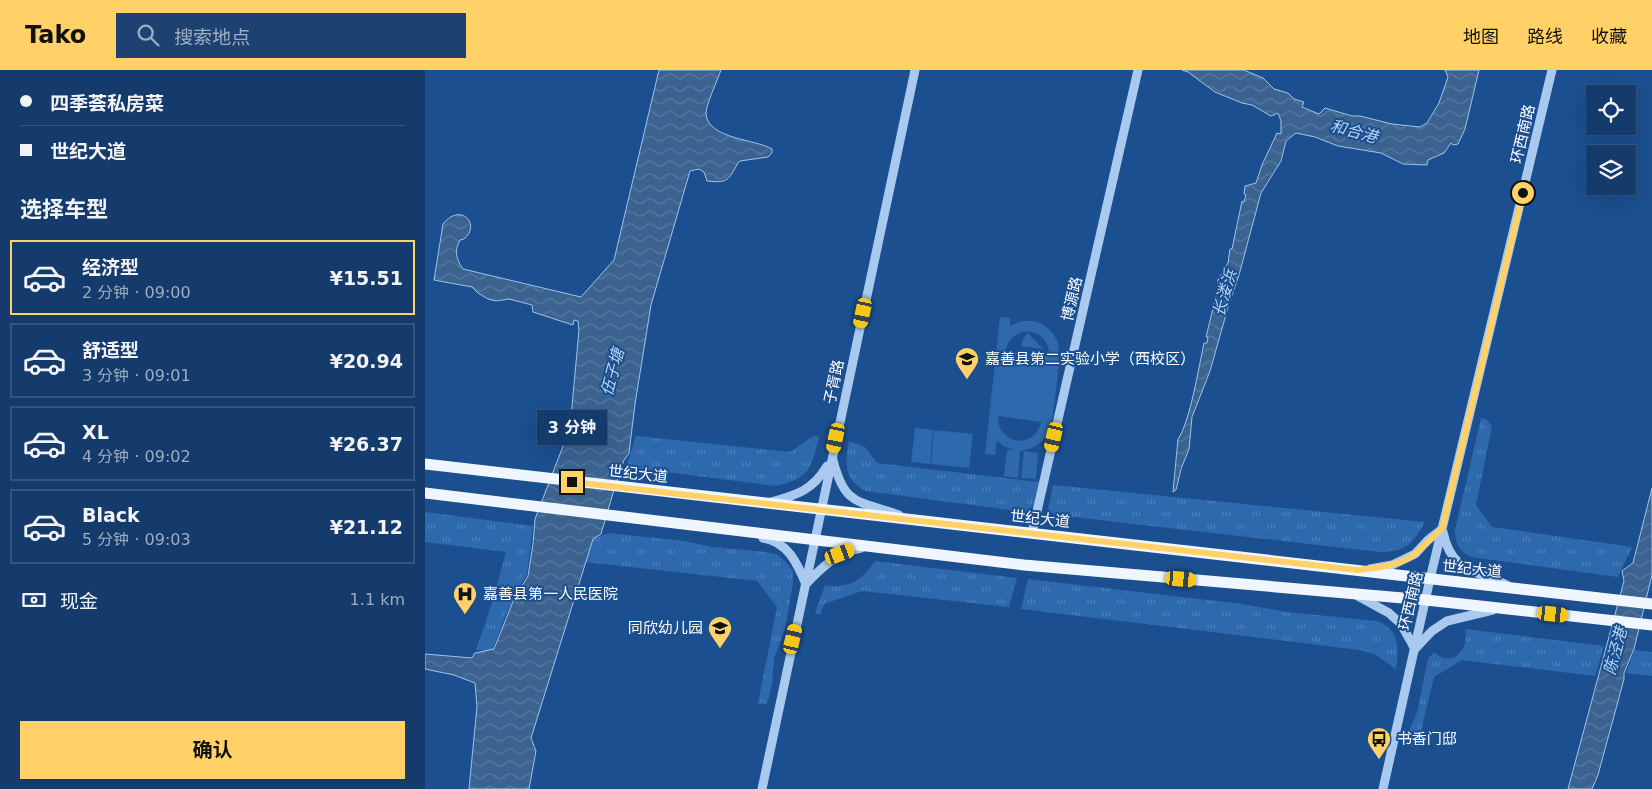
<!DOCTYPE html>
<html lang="zh">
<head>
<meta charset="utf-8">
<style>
	body { margin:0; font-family:"DejaVu Sans","Noto Sans SC",sans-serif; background:#1d4271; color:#f1f3f6; height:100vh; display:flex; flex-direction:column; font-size:19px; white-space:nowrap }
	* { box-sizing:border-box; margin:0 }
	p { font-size:16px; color:#9dadc1 }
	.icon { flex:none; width:28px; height:28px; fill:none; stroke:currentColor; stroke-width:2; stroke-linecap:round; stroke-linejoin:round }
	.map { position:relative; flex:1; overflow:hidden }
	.sheet { display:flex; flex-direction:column; background:#143b6b; width:425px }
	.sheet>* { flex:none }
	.hud { display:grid; align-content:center; height:110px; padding:0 20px; background:#143b6b }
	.buttons { position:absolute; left:1161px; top:15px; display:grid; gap:10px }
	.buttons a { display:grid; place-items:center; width:50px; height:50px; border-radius:0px; background:#143b6b; box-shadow:0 5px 20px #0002,0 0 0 1px #33557e; font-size:25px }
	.end { position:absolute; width:22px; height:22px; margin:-11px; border:6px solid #ffd166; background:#111; box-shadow:0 0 0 2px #111 }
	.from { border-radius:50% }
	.bubble { position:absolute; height:35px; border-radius:0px; background:#143b6b; box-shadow:0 5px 20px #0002,0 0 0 1px #33557e; font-size:16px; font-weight:700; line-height:35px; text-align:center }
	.car { position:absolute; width:15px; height:30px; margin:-15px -8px; border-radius:6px; box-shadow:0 0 4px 1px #0007; background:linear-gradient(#f5c518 24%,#345 0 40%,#f5c518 0 76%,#345 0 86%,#f5c518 0) }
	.hud b { display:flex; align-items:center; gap:18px; height:48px; font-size:19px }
	.hud b+b { border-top:1px solid #33557e }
	.hud i { width:12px; height:12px; background:#f1f3f6 }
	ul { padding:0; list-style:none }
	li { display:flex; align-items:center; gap:15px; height:75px; margin:0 10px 8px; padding:0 10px; border:2px solid #33557e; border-radius:0px }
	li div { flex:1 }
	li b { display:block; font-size:19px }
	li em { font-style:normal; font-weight:700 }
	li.selected { border-color:#ffd166 }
	li>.icon { width:45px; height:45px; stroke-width:1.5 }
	h2 { padding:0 20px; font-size:22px; line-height:60px }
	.pay { display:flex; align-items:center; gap:12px; height:55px; padding:0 20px; font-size:19px }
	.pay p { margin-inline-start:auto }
	.action { display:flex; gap:10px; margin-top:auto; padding:10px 20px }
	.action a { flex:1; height:58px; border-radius:0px; background:#ffd166; color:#111; font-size:20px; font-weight:700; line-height:58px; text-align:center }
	header { display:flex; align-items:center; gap:30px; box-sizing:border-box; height:70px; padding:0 25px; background:#ffd166; color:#111 }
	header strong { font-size:24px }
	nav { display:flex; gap:28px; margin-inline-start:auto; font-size:18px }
	.search { width:350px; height:45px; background:#1d4271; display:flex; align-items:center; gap:12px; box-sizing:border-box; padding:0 18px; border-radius:0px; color:#9dadc1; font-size:19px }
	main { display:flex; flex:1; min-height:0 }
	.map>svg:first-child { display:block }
	.grass { fill:#2e69ad; fill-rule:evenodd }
	.park { fill:url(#park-tufts) }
	.water { fill:url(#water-waves); stroke:#9cc4f0 }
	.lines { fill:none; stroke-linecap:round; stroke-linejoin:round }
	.minor { stroke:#a9c9ee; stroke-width:9 }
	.major { stroke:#f0f6ff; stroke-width:11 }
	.route { stroke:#ffd166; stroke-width:6 }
	.labels { text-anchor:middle; stroke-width:4; stroke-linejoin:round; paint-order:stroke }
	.street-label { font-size:15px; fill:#fff; stroke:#1b4f8f }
	.poi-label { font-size:15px; fill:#fff; stroke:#1b4f8f; text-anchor:start }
	.water-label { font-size:16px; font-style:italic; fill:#b5d3f5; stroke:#1b4f8f }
</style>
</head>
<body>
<header>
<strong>Tako</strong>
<div class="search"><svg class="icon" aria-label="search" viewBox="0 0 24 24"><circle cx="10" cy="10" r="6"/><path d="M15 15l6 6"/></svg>搜索地点</div>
<nav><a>地图</a><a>路线</a><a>收藏</a></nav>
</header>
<main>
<section class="sheet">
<div class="hud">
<b><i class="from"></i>四季荟私房菜</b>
<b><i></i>世纪大道</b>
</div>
<h2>选择车型</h2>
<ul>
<li class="selected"><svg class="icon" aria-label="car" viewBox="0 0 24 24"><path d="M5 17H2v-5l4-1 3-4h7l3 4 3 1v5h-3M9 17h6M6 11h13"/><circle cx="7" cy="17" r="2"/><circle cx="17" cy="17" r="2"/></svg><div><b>经济型</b><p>2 分钟 · 09:00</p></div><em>¥15.51</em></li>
<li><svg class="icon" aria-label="car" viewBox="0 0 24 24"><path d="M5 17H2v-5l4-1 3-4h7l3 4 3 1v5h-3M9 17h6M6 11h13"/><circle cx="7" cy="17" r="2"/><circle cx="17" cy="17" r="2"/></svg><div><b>舒适型</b><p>3 分钟 · 09:01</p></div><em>¥20.94</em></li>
<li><svg class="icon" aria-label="car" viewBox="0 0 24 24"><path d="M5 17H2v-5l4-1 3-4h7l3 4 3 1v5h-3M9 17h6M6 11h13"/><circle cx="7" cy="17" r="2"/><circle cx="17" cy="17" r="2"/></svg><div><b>XL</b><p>4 分钟 · 09:02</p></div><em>¥26.37</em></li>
<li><svg class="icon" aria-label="car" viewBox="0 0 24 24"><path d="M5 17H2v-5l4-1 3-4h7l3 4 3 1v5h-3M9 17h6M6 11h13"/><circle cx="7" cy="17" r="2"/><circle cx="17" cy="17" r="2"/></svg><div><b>Black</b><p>5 分钟 · 09:03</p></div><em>¥21.12</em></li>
</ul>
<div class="pay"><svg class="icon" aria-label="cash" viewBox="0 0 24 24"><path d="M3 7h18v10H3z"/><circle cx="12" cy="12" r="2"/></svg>现金<p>1.1 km</p></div>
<div class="action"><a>确认</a></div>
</section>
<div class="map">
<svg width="1227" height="719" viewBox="0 0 1227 719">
	<defs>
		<pattern id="park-tufts" width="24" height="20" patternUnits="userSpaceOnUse" patternTransform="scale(1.25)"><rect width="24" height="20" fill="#2e69ad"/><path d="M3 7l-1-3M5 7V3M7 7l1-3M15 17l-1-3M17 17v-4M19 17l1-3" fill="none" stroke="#4d80b9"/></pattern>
		<pattern id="water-waves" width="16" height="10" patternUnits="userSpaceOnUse" patternTransform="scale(1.25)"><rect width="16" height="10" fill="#3c6290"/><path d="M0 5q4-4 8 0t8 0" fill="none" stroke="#597aa1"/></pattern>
	</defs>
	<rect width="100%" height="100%" fill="#1b4f8f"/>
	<path class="grass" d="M575 247 585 248V256C594 251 604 249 615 253 623 257 630 264 633 273 636 285 629 346 625 359 619 373 609 379 595 381L593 408 579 406 582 380H589L578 376 572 370 570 385 560 384ZM598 262C614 260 625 271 624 286L581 281C582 271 588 265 598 262ZM573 347 574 346 616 352C610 380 573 375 573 347Z
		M603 263 618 279 596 276 598 269Z
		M490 358 508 360 505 394 486 392Z
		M509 360 548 364 544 398 506 394Z
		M599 381 613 383 611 409 596 408Z"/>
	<path class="park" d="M1056 348 1062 350 1067 356 1051 435 1067 457 1207 477 1193 507 1046 487C1034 481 1030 474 1030 460Z
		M211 366 365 382 389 366 394 367C386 399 385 408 351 416L201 397Z
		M424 371 440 377 452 393 614 412 608 436 600 442 441 421C418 409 420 394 424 371Z
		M628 415 1000 452C987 474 982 482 954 482L630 445 623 440Z
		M0 442 108 456 102 503 81 544 68 579 63 581 51 580 67 533 81 482 0 472Z
		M184 463 259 471 287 477 341 482 353 485 361 492 368 501V513L360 560 349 588 347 614 342 634 333 633 352 537 332 511 160 492 169 468Z
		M450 491 592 508 584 537 437 521 399 534 395 545 390 543 400 515C424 519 436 511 450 491Z
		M603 509 817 534 862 542 952 551C975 560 974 578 971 599L951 585 935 580 596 539Z
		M1040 559 1179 576 1170 606 1037 590 1009 607 992 677 980 674 981 668 992 643 1003 589 1009 582C1026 599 1045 580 1040 559Z
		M1210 580 1227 582V606L1201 603Z"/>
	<path class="water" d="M234 0H296C293 9 280 37 281 44 283 69 330 69 347 79V83L343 87 315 91 313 93C303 111 303 113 282 111L279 102 274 99 265 101 226 235 210 334 204 383 199 390 188 423 176 464 168 469 106 668 111 681 104 719H44L52 637 50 613 29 605 0 599V584L47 588 50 583 69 579 89 529 103 506 108 474 110 449 145 358 154 260 153 251 149 250 148 255 108 242 107 235 84 229 71 231 63 229 53 223 47 217 9 210 18 154C35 132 57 154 39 169L35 170C29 181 31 189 38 199L156 227 189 190Z
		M757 0H819L838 8 849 19 863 23 869 29 879 32 877 37 894 44 900 38 927 46H935L967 54 995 57 1002 53 1014 33 1023 7 1020 0H1054L1040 59 1033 74 1028 75 1026 73 1019 83 1003 90 1002 95 978 94 956 83 913 76 890 67 871 63 861 71 856 91 836 123 814 205 804 234 785 301 767 347 764 379 756 399 751 420 748 422 753 369C765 352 774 296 779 273H782L783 267H781L792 222 793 210 803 193 805 179H807L817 131 819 132 821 125 819 124 820 116 831 113 837 95 852 63 856 64V51L853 43 846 46 827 35 817 33 790 22 763 2Z
		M1227 418V505L1209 579 1199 603V609L1173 705 1167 719H1143L1199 511 1197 501 1208 493Z"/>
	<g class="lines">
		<path class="minor" d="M408 390C420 437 433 430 474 445
			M346 432C372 425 388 420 402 396
			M1018 462C1026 502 1050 500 1082 515
			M607 463 713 0
			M338 468C363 472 372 493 381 514
			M945 499 967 495 990 484 1003 470 1017 459
			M381 514C397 497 413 482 436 478
			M931 525 964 543 976 554 990 579
			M990 579 1007 561 1022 551 1068 540
			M337 719 490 0
			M958 719 1005 509 1127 0"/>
		<path class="major" d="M0 394 1227 534
			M0 423 599 495 1001 530 1227 555"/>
	</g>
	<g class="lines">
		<path class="route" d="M147 412 932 500C951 498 976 496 991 483 1000 475 1008 466 1017 459L1098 123"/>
	</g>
	<defs>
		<g id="school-pin" transform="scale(1.25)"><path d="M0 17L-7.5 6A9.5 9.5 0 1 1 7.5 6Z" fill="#ffd166" stroke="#1b4f8f"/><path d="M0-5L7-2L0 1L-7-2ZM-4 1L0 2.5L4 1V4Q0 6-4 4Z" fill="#111"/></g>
		<g id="hospital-pin" transform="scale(1.25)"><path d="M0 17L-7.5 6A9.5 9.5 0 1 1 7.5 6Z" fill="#ffd166" stroke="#1b4f8f"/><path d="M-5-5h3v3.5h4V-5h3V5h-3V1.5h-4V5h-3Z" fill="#111"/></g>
		<g id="bus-pin" transform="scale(1.25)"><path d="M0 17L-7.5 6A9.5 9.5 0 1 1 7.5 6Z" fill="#ffd166" stroke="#1b4f8f"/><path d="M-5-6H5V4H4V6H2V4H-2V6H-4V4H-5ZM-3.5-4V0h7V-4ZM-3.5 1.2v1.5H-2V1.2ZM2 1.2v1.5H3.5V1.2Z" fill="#111"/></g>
	</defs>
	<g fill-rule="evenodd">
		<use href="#school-pin" x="542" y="289"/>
		<use href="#hospital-pin" x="40" y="524"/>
		<use href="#school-pin" x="295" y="558"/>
		<use href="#bus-pin" x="954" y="669"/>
	</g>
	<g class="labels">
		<g class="street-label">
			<text transform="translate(1098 64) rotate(-77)" y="5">环西南路</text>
			<text transform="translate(647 229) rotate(-77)" y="5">博源路</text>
			<text transform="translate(409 312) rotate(-78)" y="5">子胥路</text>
			<text transform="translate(213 404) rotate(6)" y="5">世纪大道</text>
			<text transform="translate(615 449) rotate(6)" y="5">世纪大道</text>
			<text transform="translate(1047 499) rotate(6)" y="5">世纪大道</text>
			<text transform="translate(986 531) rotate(-77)" y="5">环西南路</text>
		</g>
		<g class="poi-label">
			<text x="560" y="294">嘉善县第二实验小学（西校区）</text>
			<text x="58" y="529">嘉善县第一人民医院</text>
			<text x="278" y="563" text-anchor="end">同欣幼儿园</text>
			<text x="972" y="674">书香门邸</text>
		</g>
		<g class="water-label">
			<text transform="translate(929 61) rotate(15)" y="6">和合港</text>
			<text transform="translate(799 223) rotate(-74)" y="6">长溇浜</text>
			<text transform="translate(187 302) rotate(-75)" y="6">伍子塘</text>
			<text transform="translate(1190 581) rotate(-75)" y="6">陈泾港</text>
		</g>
	</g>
</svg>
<div class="buttons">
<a><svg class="icon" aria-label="locate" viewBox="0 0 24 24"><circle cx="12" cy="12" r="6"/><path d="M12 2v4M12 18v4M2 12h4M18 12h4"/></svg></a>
<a><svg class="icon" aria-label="layers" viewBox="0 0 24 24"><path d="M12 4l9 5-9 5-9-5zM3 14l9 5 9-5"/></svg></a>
</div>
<i class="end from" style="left:1098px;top:123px"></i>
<i class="end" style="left:147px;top:412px"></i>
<div class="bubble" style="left:112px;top:340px;width:70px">3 分钟</div>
<i class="car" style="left:438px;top:243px;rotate:192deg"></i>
<i class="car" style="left:629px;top:367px;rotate:193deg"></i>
<i class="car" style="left:411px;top:368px;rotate:192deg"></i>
<i class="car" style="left:415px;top:484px;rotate:70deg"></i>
<i class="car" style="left:756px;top:509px;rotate:95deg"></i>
<i class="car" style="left:1128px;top:544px;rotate:96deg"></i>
<i class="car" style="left:368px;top:569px;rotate:13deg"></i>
</div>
</main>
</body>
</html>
